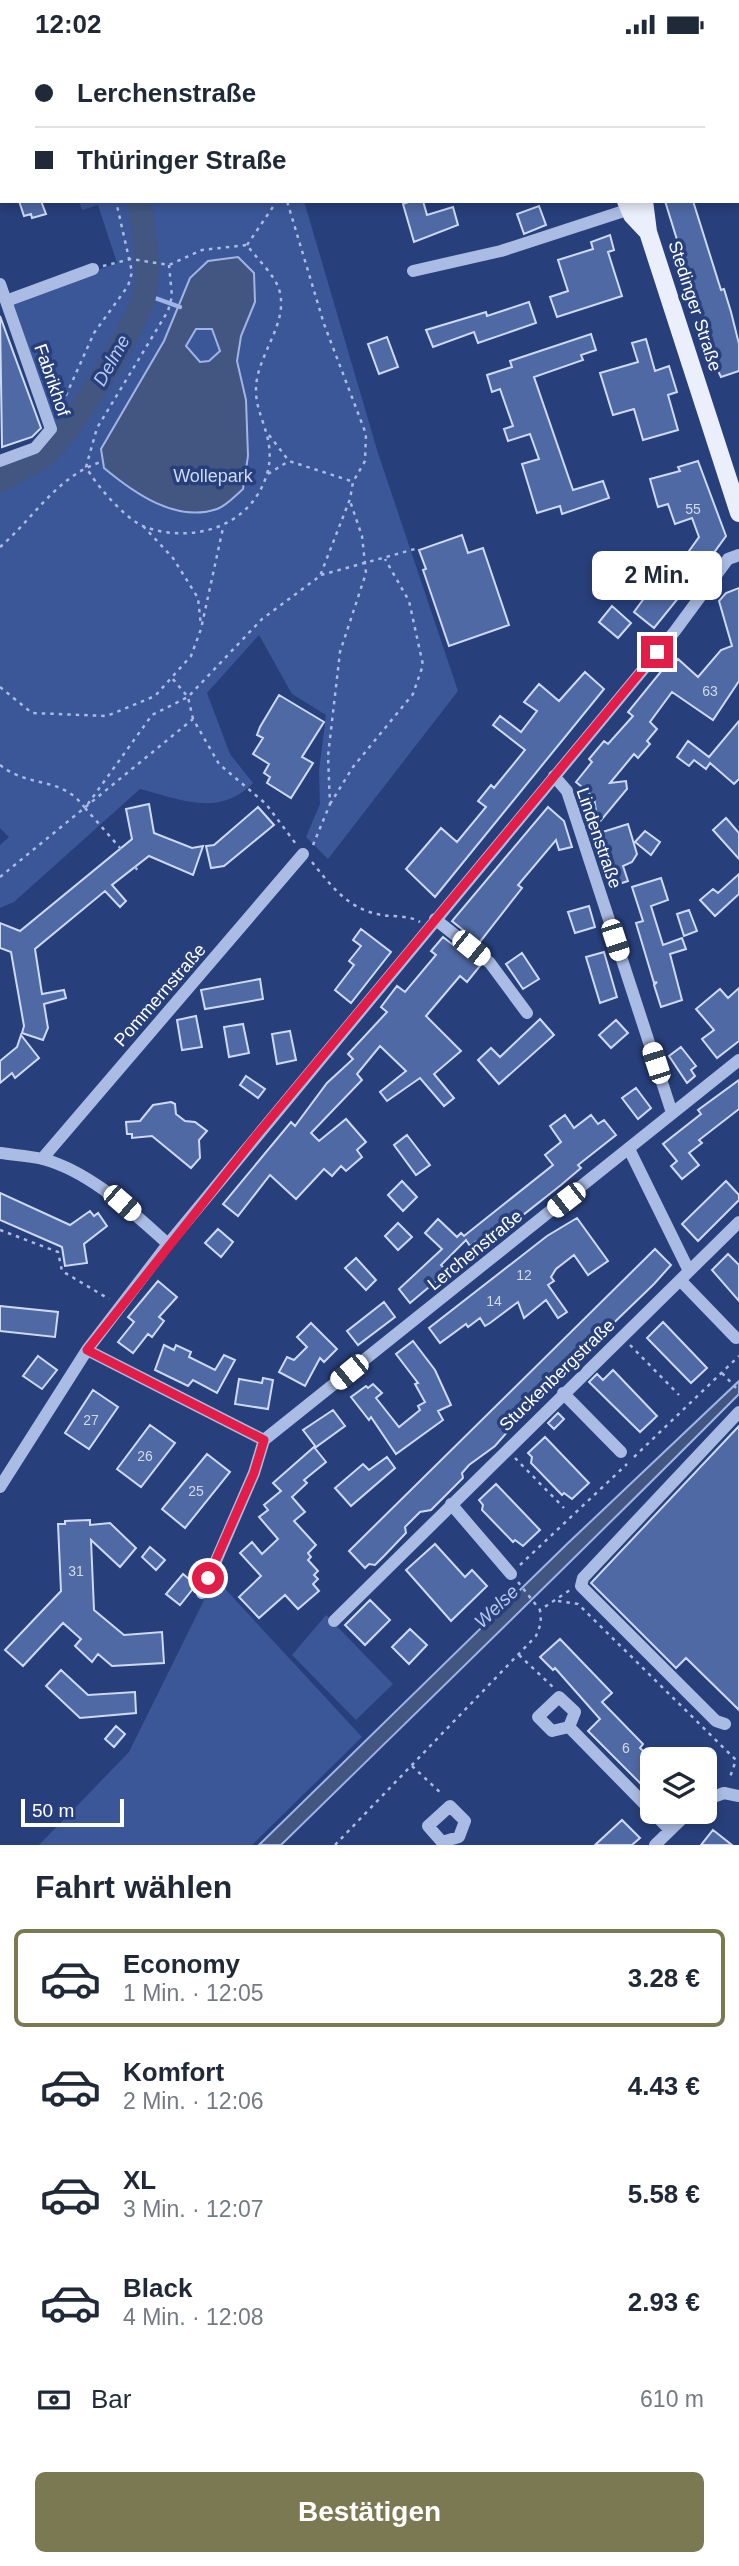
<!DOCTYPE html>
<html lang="de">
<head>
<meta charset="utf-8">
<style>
	body { margin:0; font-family:Arial,sans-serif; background:#f6f6f7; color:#1f2937; height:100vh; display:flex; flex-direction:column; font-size:26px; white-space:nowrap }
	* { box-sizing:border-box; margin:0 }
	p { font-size:23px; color:#747a83 }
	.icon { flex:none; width:38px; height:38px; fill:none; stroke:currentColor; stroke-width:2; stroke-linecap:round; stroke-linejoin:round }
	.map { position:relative; height:1796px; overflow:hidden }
	.side { display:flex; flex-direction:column; background:#fff; flex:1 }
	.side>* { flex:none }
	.banner { position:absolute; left:0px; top:0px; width:740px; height:154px; box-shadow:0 4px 10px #0003; display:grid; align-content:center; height:154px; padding:0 35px; background:#fff }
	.controls { position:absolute; left:640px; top:1698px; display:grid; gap:14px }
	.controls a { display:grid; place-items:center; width:77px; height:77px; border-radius:10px; background:#fff; box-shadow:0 4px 10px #0003; font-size:35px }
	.scale { position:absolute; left:21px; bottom:18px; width:103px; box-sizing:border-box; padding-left:7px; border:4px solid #fff; border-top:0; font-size:19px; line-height:24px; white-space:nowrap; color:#fff; -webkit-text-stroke:5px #273f7b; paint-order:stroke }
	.end { position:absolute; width:32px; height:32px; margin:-16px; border:9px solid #e11d48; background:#fff; box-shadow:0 0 0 4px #fff }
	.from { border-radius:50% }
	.bubble { position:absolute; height:49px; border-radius:10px; background:#fff; box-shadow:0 4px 10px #0003; font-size:23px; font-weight:700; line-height:49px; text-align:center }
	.car { position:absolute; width:21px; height:42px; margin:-21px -10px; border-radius:9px; box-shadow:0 0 5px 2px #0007; background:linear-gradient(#fff 24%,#345 0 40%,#fff 0 76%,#345 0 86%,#fff 0) }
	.banner b { display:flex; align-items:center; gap:24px; height:66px; font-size:26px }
	.banner b+b { border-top:2px solid #e0e1e3 }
	.banner i { width:18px; height:18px; background:#1f2937 }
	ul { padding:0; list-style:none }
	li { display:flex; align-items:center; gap:21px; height:98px; margin:0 14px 10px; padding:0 21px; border:4px solid transparent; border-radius:10px }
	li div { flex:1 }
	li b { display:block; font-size:26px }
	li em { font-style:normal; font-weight:700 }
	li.current { border-color:#7b7951 }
	li>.icon { width:63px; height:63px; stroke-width:1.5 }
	h2 { padding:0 35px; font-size:32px; line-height:84px }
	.pay { display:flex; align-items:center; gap:18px; height:77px; padding:0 35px; font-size:26px }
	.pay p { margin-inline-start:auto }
	.cta { display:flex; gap:14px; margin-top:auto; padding:14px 35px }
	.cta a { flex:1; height:80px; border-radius:10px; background:#7b7951; color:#fff; font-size:28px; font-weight:700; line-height:80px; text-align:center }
	.status { display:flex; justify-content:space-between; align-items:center; height:49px; padding:0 35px; background:#fff; direction:ltr }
	.status svg { height:19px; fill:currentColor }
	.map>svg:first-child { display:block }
	.green { fill:#3b5798 }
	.water { fill:#435581; stroke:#a0b5e4; stroke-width:2; fill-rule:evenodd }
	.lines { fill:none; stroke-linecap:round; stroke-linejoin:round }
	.stream { stroke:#a0b5e4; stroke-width:4.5 }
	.river { stroke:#435581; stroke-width:24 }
	.building { fill:#4f69a4; stroke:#ced9f3; stroke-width:2 }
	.path { stroke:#abbce4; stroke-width:2.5; stroke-dasharray:3.5 5; stroke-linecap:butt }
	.minor { stroke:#abbce4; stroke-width:12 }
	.major { stroke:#ebeffc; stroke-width:18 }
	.route { stroke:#e11d48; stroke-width:9 }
	.labels { text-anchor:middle; stroke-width:7; stroke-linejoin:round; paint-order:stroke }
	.number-label { font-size:14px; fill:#d3dae8 }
	.street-label { font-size:18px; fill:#fff; stroke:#273f7b }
	.park-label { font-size:18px; fill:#ced9f3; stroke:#273f7b }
	.water-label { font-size:19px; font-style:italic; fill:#b6c7ec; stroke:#273f7b }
</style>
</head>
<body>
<div class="status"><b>12:02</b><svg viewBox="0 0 49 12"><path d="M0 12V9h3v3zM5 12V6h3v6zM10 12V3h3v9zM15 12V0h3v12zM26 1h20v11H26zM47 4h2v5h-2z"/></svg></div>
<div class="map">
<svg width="739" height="1796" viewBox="0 0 739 1796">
	<rect width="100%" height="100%" fill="#273f7b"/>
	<path class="green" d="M27 0H270V2H27Z
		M79 152H304L378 404 458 642 328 810 306 788 320 755 319 722 326 666 292 645 259 586 207 644 230 705 253 734C219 769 180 750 140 740L14 853 0 859V796L9 788 0 779V422L37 402 53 381 10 253 117 214 98 156 82 161Z
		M215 1529 362 1688 252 1796H39L129 1703Z
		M326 1566 393 1635 356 1671 292 1606Z"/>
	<path class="water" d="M238 208 254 224 255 253 241 287 237 312 246 351 248 407 243 440C236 446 226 457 217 460 176 474 134 444 104 419L101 400 164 292 190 229 208 212ZM196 280H212L220 302 209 312 200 313 186 297Z
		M739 1332V1345C588 1497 434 1646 281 1796H259L567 1495Z"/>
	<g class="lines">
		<path class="stream" d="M144 245 180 258"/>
		<path class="river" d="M166 2 167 0
			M0 431C14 423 35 415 47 404 71 381 139 275 145 243 150 213 143 182 139 152"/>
	</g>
	<path class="building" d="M19 152H41L46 165 32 169 31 165 24 167Z
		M411 152H423L427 166 453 158 458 176 414 193 403 155Z
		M665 152H693L721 241 724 240 731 263 739 295V322L721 328 717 320Z
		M539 157 546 176 524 185 517 165Z
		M610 186 614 201 608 203 622 247 557 268 550 248 568 242 558 211 593 200 591 193Z
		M529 253 536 274 478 294 474 283 433 298 426 281 486 263 487 267Z
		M0 267 41 379 32 388 2 398Z
		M591 285 596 301 581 306 583 311 534 328 573 441 603 432 609 449 562 465 560 457 537 464 522 415 539 410 530 385 508 392 504 380 513 377 500 340 492 343 487 326 512 318 510 312Z
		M387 288 398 318 379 325 368 295Z
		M646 290 655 322 669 317 677 343 668 346 678 381 643 391 634 360 613 366 600 324 638 313 632 294Z
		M698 412 726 487 705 516 689 502 699 488 692 469 675 475 668 455 658 458 650 430 680 422 678 418Z
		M462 486 468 504 483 499 509 576 449 597 423 521 426 520 419 501Z
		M662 525 684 542 654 579 634 563Z
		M739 539V632L713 671 672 643 650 673 657 680 647 692 650 695 638 709 634 705 610 734 626 732 627 740 593 781 590 763 596 762 594 748 576 733 592 713 589 710 604 692 608 695 633 667 628 663 667 615 670 619 678 610 698 628 721 601 732 597 719 552 726 544Z
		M612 557 631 574 618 589 599 573Z
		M585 623 604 640 435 848 406 820 441 779 457 793 486 758 478 752 491 736 494 739 525 701 493 676 500 667 521 683 537 662 524 653 539 635 559 652Z
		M279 646 324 673 302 708 313 714 291 749 267 734 270 728 264 724 269 715 253 705 263 689 257 686 260 678Z
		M739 672V730L734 735 710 714 706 720 694 711 689 717 677 708 688 692 709 708Z
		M149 755 154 784 192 799 203 797 193 826 149 807 112 836 126 852 120 858 105 842 35 900 42 945 64 941 66 949 44 955 48 979 43 991 22 984 24 977 11 903 0 899V874L20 882 132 790 126 760Z
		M258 758 274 776 224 817 211 819 206 797 214 796Z
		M548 758 564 772 572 798 559 801 556 791 518 836 522 839 479 894 452 872Z
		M726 769 739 784V810L713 781Z
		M628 775 637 805 632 813 623 817 628 832 610 838 593 786Z
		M645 782 660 793 651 806 635 793Z
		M739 825V845L715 867 700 851 713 840 718 844Z
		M661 829 668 851 651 857 663 896 682 889 686 900 670 905 682 951 661 958 654 936 657 933 654 934 636 874 643 872 632 838Z
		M589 857 595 878 575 884 568 863Z
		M689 861 697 882 684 887 677 865Z
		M361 880 391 903 351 954 335 941 354 916 349 912 361 897 353 891Z
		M443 888 480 917 467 933 460 927 426 967 461 1002 434 1025 454 1049 444 1057 420 1029 387 1052 380 1043 406 1022 380 997 357 1025 362 1031 311 1084 319 1092 346 1070 366 1093 357 1101 362 1108 346 1122 341 1117 332 1127 324 1120 296 1150 270 1126 238 1167 223 1155 291 1073 295 1077 327 1034 353 1010 348 1005 387 963 381 958 397 937 405 943 436 906 431 902Z
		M604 903 617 948 600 954 586 908Z
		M522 904 539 930 523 940 506 915Z
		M260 930 263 950 205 960 201 941Z
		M739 939V992L717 1009 702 990 714 981 696 960 720 940 728 949Z
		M196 967 202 998 182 1001 177 971Z
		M540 970 554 986 499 1035 478 1011 491 999 500 1008Z
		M616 971 628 984 611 999 599 986Z
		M243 975 249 1004 229 1008 224 978Z
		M290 982 296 1011 277 1015 272 985Z
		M21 986 39 1009 15 1029 12 1024 0 1034V1012L17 998Z
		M681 998 696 1017 691 1021 695 1027 687 1034 669 1007Z
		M246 1027 265 1040 258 1049 240 1036Z
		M739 1031V1060L699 1091 702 1094 689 1104 699 1116 682 1130 671 1117 677 1112 663 1095 701 1065 698 1061Z
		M636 1039 651 1059 638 1070 622 1049Z
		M171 1053 175 1055 176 1065 185 1072 195 1073 207 1082 199 1091 200 1109 191 1119 152 1087 132 1089V1085H127L126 1073 140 1072 153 1056Z
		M565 1066 574 1079 591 1066 598 1075 604 1071 616 1086 578 1116 581 1119 561 1136 480 1200 475 1193 470 1197 466 1191 441 1216 447 1223 410 1254 399 1240 442 1200 425 1184 438 1170 457 1188 461 1184 464 1187 553 1116 545 1106 561 1093 550 1077Z
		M407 1086 430 1116 416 1126 394 1096Z
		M402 1132 417 1148 403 1162 388 1146Z
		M726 1132 739 1146V1151L698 1192 682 1175Z
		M0 1144 70 1176 90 1162 94 1167 98 1164 107 1177 84 1195 87 1214 65 1217 62 1198 0 1171Z
		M577 1169 608 1212 588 1226 574 1206 556 1220 551 1228 554 1232 548 1236 567 1263 558 1269 546 1251 524 1269 518 1253 490 1274 485 1277 480 1269 468 1278 466 1275 440 1294 429 1279 547 1187Z
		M398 1174 412 1188 398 1201 385 1187Z
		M218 1180 233 1193 221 1208 205 1194Z
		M655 1200 671 1216 654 1235 541 1344 495 1397 469 1416 462 1424 463 1429 431 1461 420 1463 405 1478 406 1484 384 1507 375 1516 369 1515 365 1519 349 1502Z
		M728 1205 739 1216V1252L712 1221Z
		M356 1209 376 1231 366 1241 345 1219Z
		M158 1232 177 1248 159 1268 164 1272 152 1288 148 1285 133 1304 118 1293 134 1273 128 1268Z
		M384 1253 395 1268 358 1296 347 1282Z
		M0 1257 58 1263 55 1288 0 1282Z
		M663 1273 707 1319 691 1334 647 1289Z
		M311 1274 337 1300 324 1313 320 1309 305 1337 279 1323 287 1308 294 1311 307 1298 297 1288Z
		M413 1292 435 1321 451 1356 438 1362 443 1371 396 1405 371 1368 369 1371 351 1348 366 1337 368 1339 373 1335 382 1344 376 1349 399 1378 420 1361 418 1357 425 1353 415 1335 418 1334 396 1305Z
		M164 1296 174 1301 176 1296 191 1303 189 1308 215 1321 224 1306 235 1311 217 1344 193 1331 188 1337 155 1321Z
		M38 1307 57 1321 42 1340 23 1327Z
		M613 1321 657 1367 640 1383 589 1333 597 1325 603 1331Z
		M263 1329 273 1331 268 1360 235 1355 239 1330 262 1334Z
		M93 1341 118 1358 89 1400 65 1384Z
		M333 1361 345 1377 316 1398 303 1381Z
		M558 1364 564 1370 554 1380 548 1374Z
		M150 1376 175 1394 141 1438 117 1420Z
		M739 1377V1661L686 1609 676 1619 591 1534Z
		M545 1388 589 1434 572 1450 564 1444 562 1446 531 1414 532 1408 528 1404Z
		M314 1398 326 1413 304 1431 307 1434 292 1448 305 1463 294 1472 316 1496 308 1504 311 1508 308 1511 318 1522 314 1526 318 1530 313 1535 319 1542 298 1560 285 1546 259 1569 239 1548 261 1527 240 1504 252 1493 262 1505 278 1490 259 1468 268 1461 264 1456 281 1442 273 1434Z
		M207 1405 230 1423 185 1479 162 1460Z
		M387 1408 395 1419 351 1457 335 1439 363 1415 369 1421Z
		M496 1435 540 1481 523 1497 515 1491 513 1493 482 1461 483 1456 479 1451Z
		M90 1471V1476L110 1474 136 1499 120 1518 91 1491 94 1561 124 1586 162 1583 164 1614 112 1617 98 1605 92 1613 75 1597 81 1590 63 1574 23 1617 5 1601 61 1542 58 1475H65V1472Z
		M435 1495 465 1528 472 1521 487 1537 451 1572 406 1521Z
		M150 1498 165 1511 156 1521 142 1508Z
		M183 1525 196 1536 180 1556 166 1545Z
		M370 1551 390 1571 365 1596 345 1576Z
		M410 1580 427 1596 409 1615 392 1598Z
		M560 1590 612 1644 602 1653 643 1695 640 1699 653 1712V1742L645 1733 642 1736 588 1682 600 1670 555 1619 553 1621 540 1608Z
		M61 1621 88 1646 135 1643 136 1664 80 1669 46 1637Z
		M116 1677 125 1685 114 1698 105 1690Z
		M622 1771 640 1789 632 1796H595Z
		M713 1781 732 1796H701Z"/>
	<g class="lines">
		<path class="path" d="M99 0 100 2
			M701 2V0
			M247 196 277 152
			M103 217 131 210 169 216 202 201 247 196C256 209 274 225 279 240 290 275 255 307 256 342 256 369 277 390 267 425 251 478 193 495 145 478 125 470 96 436 86 418L97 379 168 262 172 247 169 216
			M59 362 94 284 128 237 132 223 116 152
			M269 386 289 412 351 432
			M268 425 289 412
			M143 477 173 509 198 549 201 577
			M0 498C33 470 57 427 101 413
			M321 526 415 500
			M0 638 32 664 107 667 155 647 191 607 201 580 223 479
			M193 670 188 648 262 570 320 527 350 450 353 433 365 412 366 385 324 275 287 152
			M0 716C30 740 61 726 85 759L152 666 188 648 172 629
			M330 755 353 718 413 645 423 616 409 552 385 510
			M85 759 121 800
			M313 796 330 755 328 707 340 603 366 524 362 487 350 452
			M312 813C331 837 349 861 382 866 394 868 409 866 420 873
			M135 818 140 824
			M0 828 193 670 219 715 266 755 296 795
			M0 1181 58 1203 62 1222 109 1250
			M630 1296 679 1346
			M722 1324 739 1342
			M634 1408 739 1307
			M515 1409 564 1459
			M520 1516 627 1415
			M518 1533 540 1561
			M558 1552 578 1555 736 1711 729 1731
			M519 1606 554 1639
			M412 1717 443 1746
			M335 1796 536 1587 541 1574 540 1561 570 1541"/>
		<path class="minor" d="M364 0 365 2
			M405 2 408 0
			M738 131 739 132
			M413 222 501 202 630 160
			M0 235 51 380 35 399 0 412
			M6 252 93 220
			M554 727 567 742 672 1064
			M435 870 490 914 527 964
			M629 1100 689 1222
			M0 1104C14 1106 29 1107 43 1110 91 1123 132 1163 168 1195
			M42 1110 303 805
			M680 1231 736 1289
			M87 1301 264 1391
			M563 1344 621 1403
			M0 1438 87 1301 168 1195 675 582 728 510 739 506
			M451 1455 511 1525
			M202 1544 254 1424 264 1391 739 1011
			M334 1572 739 1173
			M725 1675 716 1672 581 1537 583 1529 739 1363
			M569 1678 552 1682 538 1668 559 1648 575 1663 569 1678 670 1781
			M705 1751 724 1744 739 1747
			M450 1757 465 1772 459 1788 442 1793 428 1777Z
			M655 1796 690 1762"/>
		<path class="major" d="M565 0 566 2
			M584 0 585 2
			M626 152 632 166 648 183
			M644 152 648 183 739 464"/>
	</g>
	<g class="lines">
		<path class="route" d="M208 1529 254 1424 264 1391 87 1301 252 1092 657 603"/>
	</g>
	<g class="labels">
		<g class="number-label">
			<text x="693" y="465">55</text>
			<text x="710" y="647">63</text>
			<text x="524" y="1231">12</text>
			<text x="494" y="1257">14</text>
			<text x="91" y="1376">27</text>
			<text x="145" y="1412">26</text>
			<text x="196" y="1447">25</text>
			<text x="76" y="1527">31</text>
			<text x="626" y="1704">6</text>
		</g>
		<g class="street-label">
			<text transform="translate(695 257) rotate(72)" y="6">Stedinger Straße</text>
			<text transform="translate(52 331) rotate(71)" y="6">Fabrikhof</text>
			<text transform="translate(599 789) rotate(71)" y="6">Lindenstraße</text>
			<text transform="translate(160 946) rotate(-49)" y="6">Pommernstraße</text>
			<text transform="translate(475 1201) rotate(-39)" y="6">Lerchenstraße</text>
			<text transform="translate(557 1326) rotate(-44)" y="6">Stuckenbergstraße</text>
		</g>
		<g class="park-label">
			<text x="213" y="433">Wollepark</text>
		</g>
		<g class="water-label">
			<text transform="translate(111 311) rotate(-61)" y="7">Delme</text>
			<text transform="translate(496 1557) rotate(-44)" y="7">Welse</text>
		</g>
	</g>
</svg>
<div class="controls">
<a><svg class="icon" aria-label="layers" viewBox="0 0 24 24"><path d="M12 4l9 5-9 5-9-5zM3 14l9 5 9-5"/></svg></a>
</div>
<div class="scale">50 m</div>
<i class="end from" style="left:208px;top:1529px"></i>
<i class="end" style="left:657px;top:603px"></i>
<div class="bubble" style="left:592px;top:502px;width:130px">2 Min.</div>
<i class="car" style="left:615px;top:891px;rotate:162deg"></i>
<i class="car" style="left:471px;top:899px;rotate:129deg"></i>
<i class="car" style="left:656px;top:1014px;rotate:342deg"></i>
<i class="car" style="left:566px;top:1151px;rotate:232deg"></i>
<i class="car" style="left:122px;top:1154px;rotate:131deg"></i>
<i class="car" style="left:349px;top:1323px;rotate:231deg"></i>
<div class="banner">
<b><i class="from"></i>Lerchenstraße</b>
<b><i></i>Thüringer Straße</b>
</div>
</div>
<section class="side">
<h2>Fahrt wählen</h2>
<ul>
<li class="current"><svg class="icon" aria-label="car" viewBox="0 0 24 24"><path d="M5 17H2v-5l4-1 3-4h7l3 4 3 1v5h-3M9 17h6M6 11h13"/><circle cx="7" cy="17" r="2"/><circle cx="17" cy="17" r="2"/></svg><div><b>Economy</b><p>1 Min. · 12:05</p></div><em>3.28 €</em></li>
<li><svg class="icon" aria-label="car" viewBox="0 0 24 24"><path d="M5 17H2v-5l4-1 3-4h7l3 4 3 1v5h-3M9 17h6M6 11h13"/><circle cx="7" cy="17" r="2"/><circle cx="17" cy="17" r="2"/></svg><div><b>Komfort</b><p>2 Min. · 12:06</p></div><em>4.43 €</em></li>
<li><svg class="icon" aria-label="car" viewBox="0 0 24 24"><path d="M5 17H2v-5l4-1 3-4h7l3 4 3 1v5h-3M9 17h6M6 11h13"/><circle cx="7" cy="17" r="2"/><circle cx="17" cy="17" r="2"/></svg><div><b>XL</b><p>3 Min. · 12:07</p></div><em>5.58 €</em></li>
<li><svg class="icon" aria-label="car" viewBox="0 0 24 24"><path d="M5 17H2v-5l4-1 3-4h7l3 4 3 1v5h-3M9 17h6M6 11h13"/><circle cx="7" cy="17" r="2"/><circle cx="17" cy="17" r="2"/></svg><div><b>Black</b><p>4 Min. · 12:08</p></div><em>2.93 €</em></li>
</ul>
<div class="pay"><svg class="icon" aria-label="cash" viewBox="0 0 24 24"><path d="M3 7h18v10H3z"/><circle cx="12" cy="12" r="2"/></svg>Bar<p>610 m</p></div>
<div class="cta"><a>Bestätigen</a></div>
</section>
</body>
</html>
